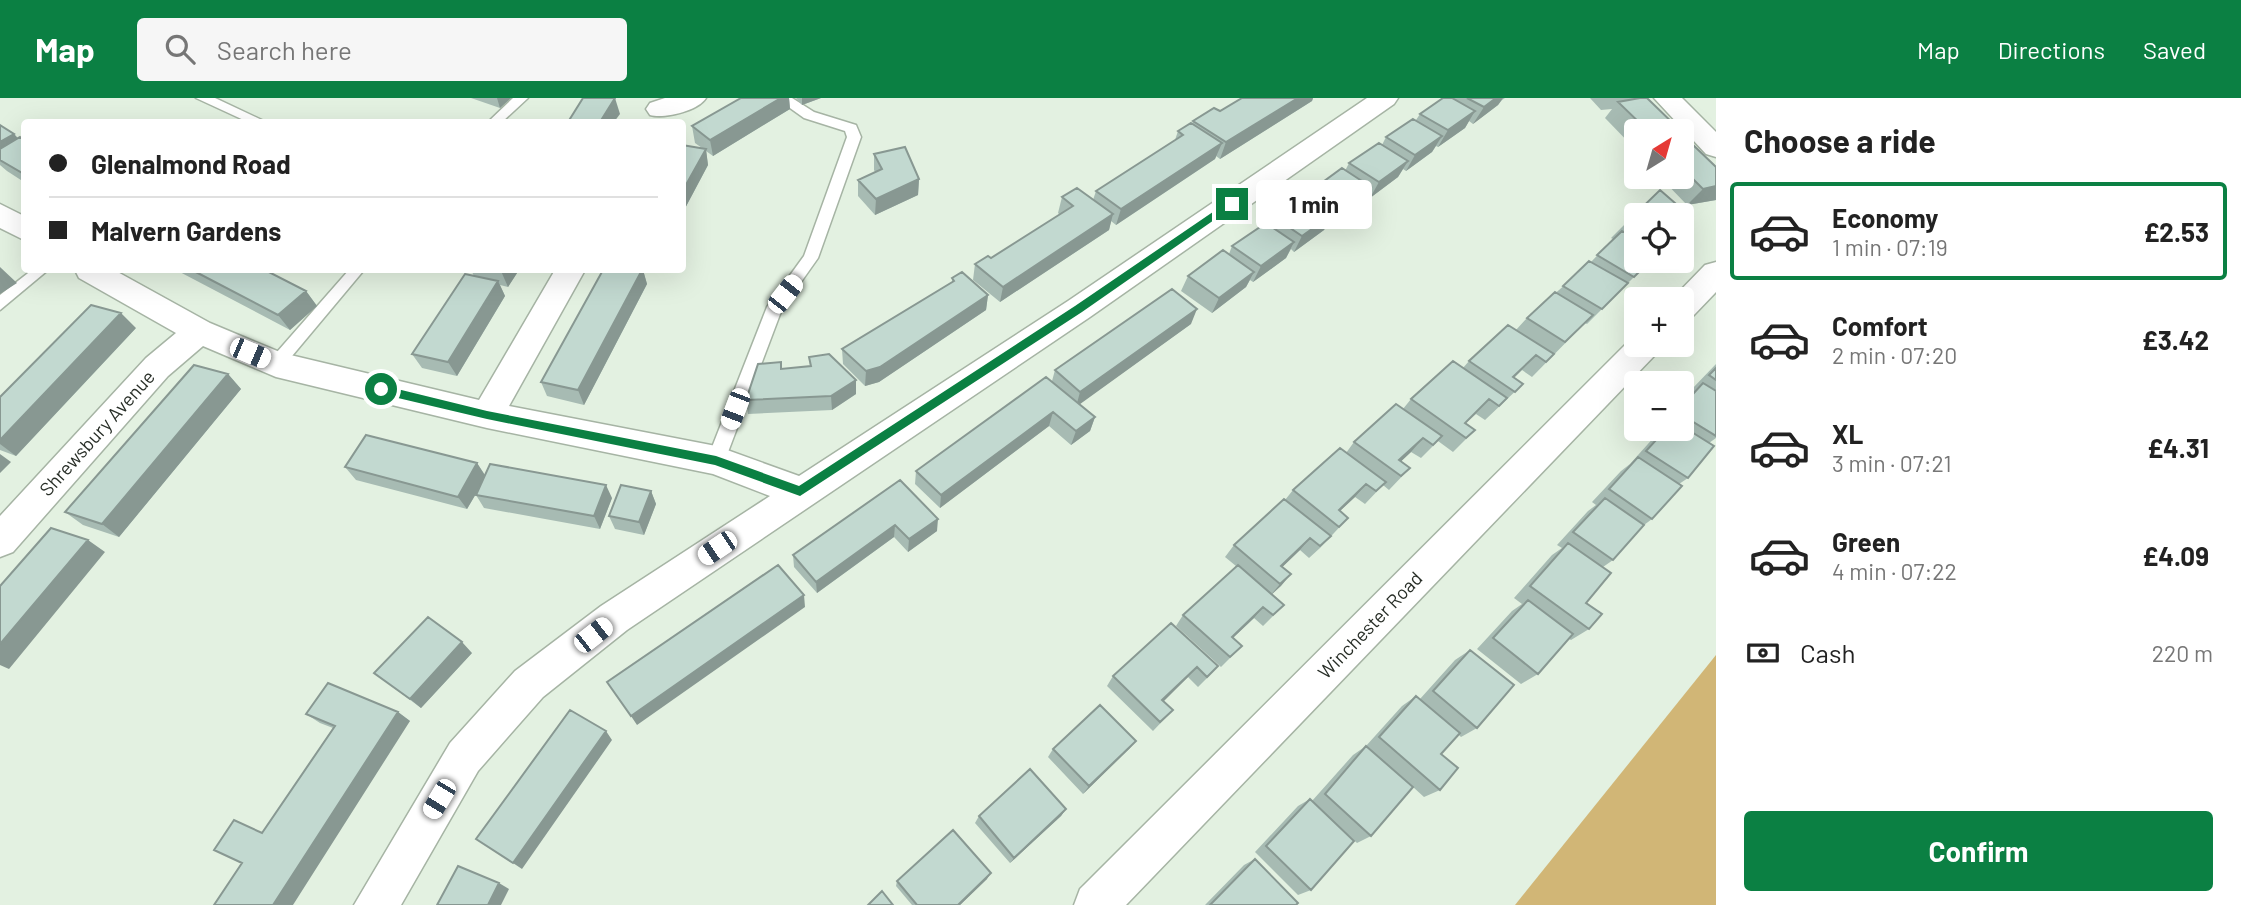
<!DOCTYPE html>
<html lang="en">
<head>
<meta charset="utf-8">
<style>
	body { margin:0; font-family:Barlow,sans-serif; background:#f6f6f6; color:#222; height:100vh; display:flex; flex-direction:column; font-size:26px; white-space:nowrap }
	* { box-sizing:border-box; margin:0 }
	p { font-size:23px; color:#767676 }
	.icon { flex:none; width:38px; height:38px; fill:none; stroke:currentColor; stroke-width:2; stroke-linecap:round; stroke-linejoin:round }
	.map { position:relative; flex:1; overflow:hidden }
	.panel { display:flex; flex-direction:column; background:#fff; width:525px }
	.panel>* { flex:none }
	.top-card { position:absolute; left:21px; top:21px; width:665px; height:154px; border-radius:7px; box-shadow:0 7px 28px #0002; display:grid; align-content:center; height:154px; padding:0 28px; background:#fff }
	.needle { width:46px; rotate:37deg }
	.controls { position:absolute; left:1624px; top:21px; display:grid; gap:14px }
	.controls a { display:grid; place-items:center; width:70px; height:70px; border-radius:7px; background:#fff; box-shadow:0 7px 28px #0002; font-size:35px }
	.end { position:absolute; width:32px; height:32px; margin:-16px; border:9px solid #0b8043; background:#fff; box-shadow:0 0 0 4px #fff }
	.from { border-radius:50% }
	.bubble { position:absolute; height:49px; border-radius:7px; background:#fff; box-shadow:0 7px 28px #0002; font-size:23px; font-weight:700; line-height:49px; text-align:center }
	.car { position:absolute; width:21px; height:42px; margin:-21px -10px; border-radius:9px; box-shadow:0 0 5px 2px #0007; background:linear-gradient(#fff 24%,#345 0 40%,#fff 0 76%,#345 0 86%,#fff 0) }
	.top-card b { display:flex; align-items:center; gap:24px; height:66px; font-size:26px }
	.top-card b+b { border-top:2px solid #e0e0e0 }
	.top-card i { width:18px; height:18px; background:#222 }
	ul { padding:0; list-style:none }
	li { display:flex; align-items:center; gap:21px; height:98px; margin:0 14px 10px; padding:0 14px; border:4px solid transparent; border-radius:7px }
	li div { flex:1 }
	li b { display:block; font-size:26px }
	li em { font-style:normal; font-weight:700 }
	li.active { border-color:#0b8043 }
	li>.icon { width:63px; height:63px; stroke-width:1.5 }
	h2 { padding:0 28px; font-size:32px; line-height:84px }
	.pay { display:flex; align-items:center; gap:18px; height:77px; padding:0 28px; font-size:26px }
	.pay p { margin-inline-start:auto }
	.button { display:flex; gap:14px; margin-top:auto; padding:14px 28px }
	.button a { flex:1; height:80px; border-radius:7px; background:#0b8043; color:#fff; font-size:28px; font-weight:700; line-height:80px; text-align:center }
	header { display:flex; align-items:center; gap:42px; box-sizing:border-box; height:98px; padding:0 35px; background:#0b8043; color:#fff }
	header strong { font-size:33px }
	nav { display:flex; gap:38px; margin-inline-start:auto; font-size:24px }
	.search { width:490px; height:63px; background:#f6f6f6; display:flex; align-items:center; gap:18px; box-sizing:border-box; padding:0 24px; border-radius:7px; color:#767676; font-size:26px }
	main { display:flex; flex:1; min-height:0 }
	.map>svg:first-child { display:block }
	.green { fill:#d1b676 }
	.lines { fill:none; stroke-linecap:round; stroke-linejoin:round }
	.lane-casing { stroke:#a6b4a4; stroke-width:3 }
	.street-casing { stroke:#a6b4a4; stroke-width:3 }
	.lane { fill:#fff; fill-rule:evenodd }
	.street { fill:#fff; fill-rule:evenodd }
	.wall { fill:#a7bbb3 }
	.shaded-wall { fill:#889892 }
	.building { fill:#c2d9d0; stroke:#889892; stroke-width:2 }
	.route { fill:#0b8043 }
	.labels { text-anchor:middle; stroke-width:5; stroke-linejoin:round; paint-order:stroke }
	.street-label { font-size:19px; fill:#282e27; stroke:#fff }
</style>
</head>
<body>
<header>
<strong>Map</strong>
<div class="search"><svg class="icon" aria-label="search" viewBox="0 0 24 24"><circle cx="10" cy="10" r="6"/><path d="M15 15l6 6"/></svg>Search here</div>
<nav><a>Map</a><a>Directions</a><a>Saved</a></nav>
</header>
<main>
<div class="map">
<svg width="1716" height="807" viewBox="0 0 1716 807">
	<rect width="100%" height="100%" fill="#e3f1e1"/>
	<path class="green" d="M1716 557V807H1515Z"/>
	<g class="lines">
		<g class="lane-casing">
			<path id="lane" d="M196 0H215L266 24H248Z
				M513 0H528L502 24H488Z
				M776 0H792L814 14 856 27 861 39 818 160 782 211 725 362 722 367H710L707 362 767 209 804 158 847 39 845 33 804 20Z
				M32 172H48L0 212V197Z
				M349 172H364L282 270H270L268 266 270 262Z"/>
		</g>
		<g class="street-casing">
			<path id="street" d="M665 0H706C698 13 664 21 650 17L646 11 650 5Z
				M1367 0H1398L1394 6 1090 219 627 532 543 599 478 673 401 807H354L450 645 515 573 601 508 770 398 713 376 487 330 276 279 203 248 168 278 13 454 0 459V418L146 260 176 235 79 180 75 172H114L210 225 282 255 479 302 555 172H585L509 308 716 348 799 378 1068 203Z
				M1654 0H1682L1716 34V59L1706 56Z
				M0 106 24 118V142L0 130Z
				M1716 164V194L1693 218 1682 221V201H1672L1705 167Z
				M1634 238H1636V247H1661L1656 256 1126 807H1074L1080 791Z"/>
		</g>
		<use href="#lane" class="lane"/>
		<use href="#street" class="street"/>
	</g>
	<path class="wall" d="M471 0H511L500 10Z
		M741 0H789L790 11 713 58 706 53 708 67 682 116V47L702 50 695 45 692 28Z
		M796 0H821L802 7Z
		M1242 0H1313L1312 3 1220 61 1216 58 1215 61 1116 127 1111 123 1109 132 1000 204 973 182 975 166 991 160 1060 117 1058 115 1062 99 1093 102 1096 93 1175 42 1178 33 1192 26 1193 23 1220 13Z
		M1443 0H1505L1502 2 1498 7 1473 26 1469 23 1465 30 1438 49 1436 48 1432 54 1406 73 1403 71 1398 79 1370 100 1366 97 1362 105 1333 126 1329 124 1324 132 1294 154 1291 151 1286 160 1253 184 1250 182 1246 189 1212 215 1181 193 1188 178 1229 156 1232 148 1270 128 1274 119 1308 99 1312 92 1345 73 1349 65 1382 47 1386 39 1416 22 1420 16Z
		M1590 0H1636V1L1681 33H1636V52L1605 20 1612 11 1601 12Z
		M0 27 14 36 18 40 24 42V84L7 73 0 67Z
		M1682 47 1716 69V102L1687 107 1660 79H1682Z
		M874 56 919 81 918 97 875 117 858 98V82L875 74 874 72Z
		M1636 117V163H1650L1587 226 1585 225 1532 279 1522 272 1514 280 1523 286 1485 322 1476 316 1466 325 1475 332 1453 354 1438 343 1421 360 1411 354 1401 363 1410 370 1389 392 1383 387 1365 406 1355 399 1340 413 1348 420 1320 450 1309 460 1300 452 1282 469 1291 476 1272 496 1284 507 1263 528 1254 520 1233 540 1242 548 1221 569 1176 528 1183 517 1236 468 1225 459 1234 447 1285 402 1293 392 1346 355 1354 344 1403 311 1411 301 1463 270 1469 263 1516 232 1527 220 1591 164 1613 141 1611 140 1626 125Z
		M176 172H265L306 193 317 208 290 232Z
		M471 172H519L508 189 500 187 505 198 457 278 422 270 412 256 474 178Z
		M642 172H654L652 173 643 172 647 186 584 307 547 298 541 284Z
		M952 180 988 197 986 212 879 284 865 288 843 266 842 251 952 184Z
		M1191 226 1079 306 1095 319 1090 333 1071 347 1049 328 940 410 915 386 916 373 1052 283 1055 272Z
		M136 230 16 358 0 352V299Z
		M809 259 856 296 832 312 748 316 746 302 781 271 810 268Z
		M1716 266V340L1709 345 1688 380 1679 386 1652 421 1644 427 1613 462 1603 469 1586 505 1589 531 1571 542 1569 541 1538 576 1521 586 1477 551 1512 513 1522 506 1514 500 1552 457 1562 450 1557 447 1588 413 1596 407 1592 404 1621 373 1630 366 1656 337 1664 331H1682V303L1693 293 1691 292Z
		M228 276 241 291 119 439 83 427 65 414Z
		M477 365 485 377 612 400 600 431 484 410 476 397 478 392 467 411 356 382 345 369Z
		M900 382 937 433 908 454 894 439 817 495 794 469 793 457Z
		M651 393 656 406 644 437 615 431 609 418Z
		M1171 525 1209 578 1198 589 1188 579 1163 603 1173 612 1153 633 1107 588 1113 578Z
		M1470 552 1477 630 1461 639 1458 636 1441 656 1440 692 1424 699 1413 689 1371 738 1357 745 1322 713 1311 792 1298 797 1255 754 1298 708 1310 701 1312 703 1353 657 1366 648 1402 608 1416 598 1420 601 1455 562Z
		M472 555 421 610 374 575Z
		M398 614 410 623 263 734 333 630 320 625 306 616Z
		M1136 643 1129 651 1083 696 1048 659 1053 651Z
		M1066 711 1061 718 1010 765 975 725 979 718Z
		M1255 761 1296 807H1205L1244 767Z
		M987 781 960 807H912L896 788 897 783Z"/>
	<path class="shaded-wall" d="M497 0H511L500 10Z
		M615 0 620 16 614 24H600Z
		M781 0H789L790 11 713 58 710 42Z
		M802 0H821L802 7Z
		M1298 0H1313L1312 3 1220 61 1226 44Z
		M1496 0H1503L1498 7 1473 26 1484 9Z
		M1475 13 1465 30 1438 49 1448 32Z
		M14 36 24 48 0 62V44Z
		M1442 38 1432 54 1406 73 1415 57Z
		M1222 45 1215 61 1116 127 1121 111Z
		M706 51 708 67 682 116V94Z
		M1408 63 1398 79 1370 100 1379 84Z
		M919 81 918 97 875 117 876 101Z
		M1716 88V102L1687 107 1703 91Z
		M1371 89 1362 105 1333 126 1341 111Z
		M1113 116 1109 132 1000 204 1003 189Z
		M1333 116 1324 132 1294 154 1302 138Z
		M1294 144 1286 160 1253 184 1261 168Z
		M0 169 17 185 0 196Z
		M502 172H519L508 189 501 173Z
		M642 172H643L647 186 584 307 578 292Z
		M1254 174 1246 189 1212 215 1219 200Z
		M498 183 505 198 457 278 448 264Z
		M306 193 317 208 290 232 278 217Z
		M988 197 986 212 879 284 865 288 866 273Z
		M1197 211 1191 226 1076 309 1080 294Z
		M121 215 136 230 16 358 0 346V342Z
		M228 276 241 291 119 439 102 426Z
		M856 282V296L832 312 831 298Z
		M1053 314 1049 328 940 410 941 397Z
		M1095 319 1090 333 1071 347 1076 333Z
		M1423 340 1411 354 1392 372 1399 362Z
		M0 356 11 364 0 375Z
		M477 365 486 379 467 411 458 399Z
		M1366 386 1355 399 1328 424 1339 412Z
		M606 387 612 400 600 431 594 418Z
		M651 393 656 406 644 437 639 424Z
		M938 421 937 433 908 454 909 441Z
		M895 427 894 439 817 495 816 484Z
		M1310 440 1300 452 1271 480 1281 468Z
		M88 442 105 454 9 571 0 567V546Z
		M1291 476 1281 488 1270 498 1280 486Z
		M804 497 805 509 637 627 631 618Z
		M1263 509 1254 520 1222 550 1232 539Z
		M462 544 472 555 421 610 410 601Z
		M1197 569 1188 579 1155 612 1162 602Z
		M398 614 410 623 293 807H273Z
		M606 633 612 642 522 771 513 765Z
		M1136 643 1129 651 1083 696 1089 688Z
		M1066 711 1061 718 1010 765 1014 760Z
		M991 775 987 781 960 807H958Z
		M499 785 509 791 501 807H488Z"/>
	<path class="building" d="M583 0H615L600 24H568Z
		M741 0H781L710 42 692 28Z
		M1242 0H1298L1226 44 1193 23 1214 10 1220 13Z
		M1443 0H1452L1475 13 1448 32 1420 16Z
		M1467 0H1496L1484 9Z
		M1640 0H1647L1681 33H1648L1618 4Z
		M1413 21 1442 38 1415 57 1386 39Z
		M1191 25 1222 45 1121 111 1096 93 1183 37 1178 33Z
		M0 27 14 36 0 44Z
		M20 39 24 42V76L0 62V51Z
		M1379 45 1408 63 1379 84 1349 65Z
		M1691 45 1716 69V88L1703 91 1682 70V47Z
		M682 47 706 51 682 94Z
		M905 49 919 81 876 101 858 82 882 71 874 56Z
		M1342 70 1371 89 1341 111 1312 92Z
		M1077 90 1113 116 1003 189 975 166 988 158 991 160 1073 108 1062 99Z
		M1660 92 1690 118 1682 126V117H1636V131L1626 125Z
		M1305 97 1333 116 1302 138 1274 119Z
		M1266 125 1294 144 1261 168 1232 148Z
		M1622 133 1636 141V163H1650L1634 179 1597 157Z
		M1223 152 1254 174 1219 200 1188 178Z
		M1589 163 1628 185 1602 211 1563 188Z
		M192 172H265L306 193 278 217Z
		M603 172H642L578 292 541 284Z
		M962 174 988 197 880 269 866 273 842 251 954 183 952 180Z
		M465 176 498 183 448 264 412 256Z
		M1172 191 1197 211 1080 294 1055 272Z
		M1555 194 1593 217 1565 244 1527 220Z
		M91 207 121 215 0 342V299Z
		M1508 227 1554 256 1546 264 1536 257 1513 279 1523 286 1515 294 1469 263Z
		M829 256 856 282 831 298 746 302 758 266 781 264V271L811 268 809 259Z
		M1453 263 1507 300 1499 308 1489 301 1465 325 1475 332 1466 340 1411 301Z
		M194 267 228 276 102 426 65 414Z
		M1716 270V282L1709 277Z
		M1046 279 1095 319 1076 333 1053 314 941 397 916 373Z
		M1703 285 1716 293V338L1682 317V308Z
		M1396 306 1442 338 1433 347 1423 340 1399 362 1410 370 1401 378 1354 344Z
		M1682 328 1714 348 1688 380 1646 353 1666 331H1682Z
		M366 337 477 365 458 399 345 369Z
		M1340 350 1386 384 1376 393 1366 386 1339 412 1348 420 1339 429 1293 392Z
		M1638 359 1682 388 1652 421 1609 391Z
		M490 366 606 387 594 418 476 397Z
		M900 382 938 421 909 441 895 427 816 484 793 457Z
		M621 387 651 393 639 424 609 418Z
		M1605 400 1644 427 1613 462 1573 434Z
		M1284 401 1331 438 1320 448 1310 440 1281 468 1291 476 1280 486 1234 447Z
		M51 430 88 442 0 546V488Z
		M1568 445 1611 475 1586 505 1602 516 1589 531 1530 488Z
		M778 467 804 497 631 618 607 584Z
		M1238 467 1284 507 1273 517 1263 509 1232 539 1242 548 1230 559 1183 517Z
		M1528 502 1573 536 1538 576 1493 540Z
		M428 519 462 544 410 601 374 575Z
		M1171 525 1218 568 1207 579 1197 569 1162 602 1173 612 1160 624 1113 578Z
		M1470 552 1514 587 1477 630 1433 593Z
		M328 585 398 614 273 807H214L242 765 214 752 234 722 262 735 335 628 306 616Z
		M1416 598 1460 635 1441 656 1458 670 1440 692 1379 639Z
		M1100 607 1136 643 1089 688 1053 651Z
		M570 612 606 633 513 765 476 741Z
		M1366 648 1413 689 1371 738 1325 696Z
		M1030 671 1066 711 1014 760 979 718Z
		M1310 701 1354 743 1311 792 1266 748Z
		M953 732 991 775 958 807H917L897 783Z
		M1255 761 1298 805 1296 807H1210Z
		M458 768 499 785 488 807H437Z
		M882 793 893 807H868Z"/>
	<path class="route" d="M1229 103 1237 106 1082 214 800 398 715 367 487 321 381 296 376 291 381 287 487 313 716 358 799 388 1075 208Z"/>
	<g class="labels">
		<g class="street-label">
			<text transform="translate(97 335) rotate(-48)" y="7">Shrewsbury Avenue</text>
			<text transform="translate(1370 527) rotate(-46)" y="7">Winchester Road</text>
		</g>
	</g>
</svg>
<div class="controls">
<a><svg class="needle" viewBox="-14 -14 28 28"><path d="M0-13l5 13h-10z" fill="#e53935"/><path d="M0 13l5-13h-10z" fill="#767676"/></svg></a>
<a><svg class="icon" aria-label="locate" viewBox="0 0 24 24"><circle cx="12" cy="12" r="6"/><path d="M12 2v4M12 18v4M2 12h4M18 12h4"/></svg></a>
<a>+</a>
<a>−</a>
</div>
<i class="end from" style="left:381px;top:291px"></i>
<i class="end" style="left:1232px;top:106px"></i>
<div class="bubble" style="left:1256px;top:82px;width:116px">1 min</div>
<i class="car" style="left:785px;top:196px;rotate:38deg"></i>
<i class="car" style="left:250px;top:255px;rotate:113deg"></i>
<i class="car" style="left:735px;top:311px;rotate:201deg"></i>
<i class="car" style="left:717px;top:450px;rotate:236deg"></i>
<i class="car" style="left:593px;top:537px;rotate:52deg"></i>
<i class="car" style="left:439px;top:701px;rotate:211deg"></i>
<div class="top-card">
<b><i class="from"></i>Glenalmond Road</b>
<b><i></i>Malvern Gardens</b>
</div>
</div>
<section class="panel">
<h2>Choose a ride</h2>
<ul>
<li class="active"><svg class="icon" aria-label="car" viewBox="0 0 24 24"><path d="M5 17H2v-5l4-1 3-4h7l3 4 3 1v5h-3M9 17h6M6 11h13"/><circle cx="7" cy="17" r="2"/><circle cx="17" cy="17" r="2"/></svg><div><b>Economy</b><p>1 min · 07:19</p></div><em>£2.53</em></li>
<li><svg class="icon" aria-label="car" viewBox="0 0 24 24"><path d="M5 17H2v-5l4-1 3-4h7l3 4 3 1v5h-3M9 17h6M6 11h13"/><circle cx="7" cy="17" r="2"/><circle cx="17" cy="17" r="2"/></svg><div><b>Comfort</b><p>2 min · 07:20</p></div><em>£3.42</em></li>
<li><svg class="icon" aria-label="car" viewBox="0 0 24 24"><path d="M5 17H2v-5l4-1 3-4h7l3 4 3 1v5h-3M9 17h6M6 11h13"/><circle cx="7" cy="17" r="2"/><circle cx="17" cy="17" r="2"/></svg><div><b>XL</b><p>3 min · 07:21</p></div><em>£4.31</em></li>
<li><svg class="icon" aria-label="car" viewBox="0 0 24 24"><path d="M5 17H2v-5l4-1 3-4h7l3 4 3 1v5h-3M9 17h6M6 11h13"/><circle cx="7" cy="17" r="2"/><circle cx="17" cy="17" r="2"/></svg><div><b>Green</b><p>4 min · 07:22</p></div><em>£4.09</em></li>
</ul>
<div class="pay"><svg class="icon" aria-label="cash" viewBox="0 0 24 24"><path d="M3 7h18v10H3z"/><circle cx="12" cy="12" r="2"/></svg>Cash<p>220 m</p></div>
<div class="button"><a>Confirm</a></div>
</section>
</main>
</body>
</html>
